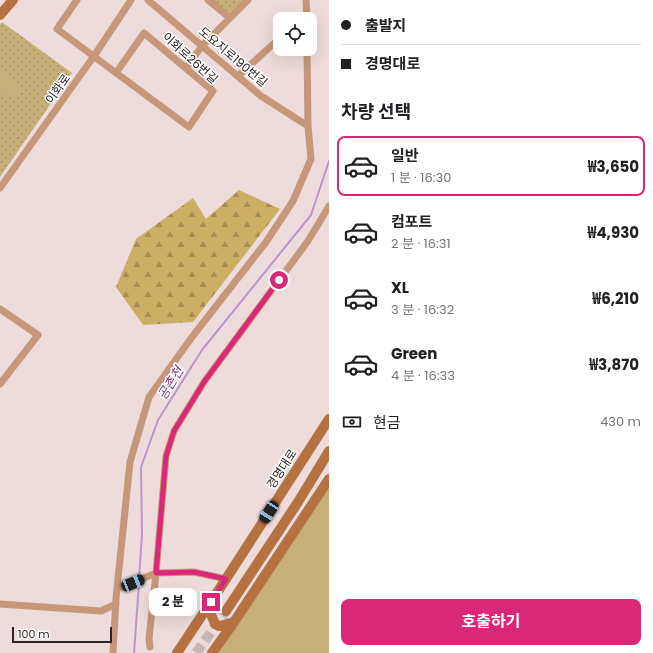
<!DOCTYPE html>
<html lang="ko">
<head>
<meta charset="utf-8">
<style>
	body { margin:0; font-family:Poppins,"Noto Sans KR",sans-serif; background:#f6f6f6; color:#202124; height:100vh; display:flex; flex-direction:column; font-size:15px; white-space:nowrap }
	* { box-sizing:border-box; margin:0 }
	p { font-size:13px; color:#757577 }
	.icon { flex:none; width:22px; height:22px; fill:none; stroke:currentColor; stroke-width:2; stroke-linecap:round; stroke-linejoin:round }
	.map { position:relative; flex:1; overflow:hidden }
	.details { display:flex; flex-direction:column; background:#fff; width:324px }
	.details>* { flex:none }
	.top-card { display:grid; align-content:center; height:88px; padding:0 12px; background:#fff }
	.fabs { position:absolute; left:273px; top:12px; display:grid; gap:8px }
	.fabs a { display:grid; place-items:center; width:44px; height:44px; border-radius:8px; background:#fff; box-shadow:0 4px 16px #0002; font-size:20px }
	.scale { position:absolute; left:12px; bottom:10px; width:100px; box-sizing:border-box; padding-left:4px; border:2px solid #2a2424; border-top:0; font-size:11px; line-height:14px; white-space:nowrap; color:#2a2424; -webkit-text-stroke:3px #fff; paint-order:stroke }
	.end { position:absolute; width:18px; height:18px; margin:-9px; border:5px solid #db2777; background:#fff; box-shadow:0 0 0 2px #fff }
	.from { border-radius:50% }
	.bubble { position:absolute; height:28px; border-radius:8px; background:#fff; box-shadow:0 4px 16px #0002; font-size:13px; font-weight:700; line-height:28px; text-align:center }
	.car { position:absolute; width:12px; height:24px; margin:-12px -6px; border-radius:5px; box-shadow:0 0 3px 1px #0007; background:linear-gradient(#222 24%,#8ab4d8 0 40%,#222 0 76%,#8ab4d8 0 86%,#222 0) }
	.top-card b { display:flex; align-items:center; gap:14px; height:38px; font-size:15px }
	.top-card b+b { border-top:1px solid #e0e0e0 }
	.top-card i { width:10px; height:10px; background:#202124 }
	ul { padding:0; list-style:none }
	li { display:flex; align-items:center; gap:12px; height:60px; margin:0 8px 6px; padding:0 4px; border:2px solid transparent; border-radius:8px }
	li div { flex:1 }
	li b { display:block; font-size:15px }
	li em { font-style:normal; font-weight:700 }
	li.active { border-color:#db2777 }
	li>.icon { width:36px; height:36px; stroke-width:1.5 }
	h2 { padding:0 12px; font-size:18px; line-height:48px }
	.pay { display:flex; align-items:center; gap:10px; height:44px; padding:0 12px; font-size:15px }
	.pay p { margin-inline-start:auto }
	.action { display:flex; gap:8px; margin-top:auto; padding:8px 12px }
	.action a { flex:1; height:46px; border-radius:8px; background:#db2777; color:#fff; font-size:16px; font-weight:700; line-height:46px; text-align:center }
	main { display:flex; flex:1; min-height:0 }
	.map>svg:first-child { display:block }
	.forest { fill:url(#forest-firs) }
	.park { fill:url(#park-dots) }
	.pitch { fill:#c7af79 }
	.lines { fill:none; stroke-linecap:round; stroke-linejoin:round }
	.stream { stroke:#bf92ce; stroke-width:2 }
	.secondary-tunnel { stroke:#c6b7b6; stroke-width:10; stroke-dasharray:10 5; stroke-linecap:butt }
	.street { stroke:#c69778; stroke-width:7 }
	.secondary { stroke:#b57140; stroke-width:10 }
	.route { stroke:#db2777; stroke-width:5 }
	.labels { text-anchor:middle; stroke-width:3; stroke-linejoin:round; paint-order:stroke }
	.street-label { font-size:12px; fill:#2a2424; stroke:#fff }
	.water-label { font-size:13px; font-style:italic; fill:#723a83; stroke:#fff }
</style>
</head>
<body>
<main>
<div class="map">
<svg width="329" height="653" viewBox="0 0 329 653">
	<defs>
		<pattern id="forest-firs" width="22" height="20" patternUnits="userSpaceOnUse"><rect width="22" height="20" fill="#ccae65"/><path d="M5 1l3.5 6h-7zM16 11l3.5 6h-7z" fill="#a68d53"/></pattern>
		<pattern id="park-dots" width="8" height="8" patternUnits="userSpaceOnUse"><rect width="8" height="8" fill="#c7af79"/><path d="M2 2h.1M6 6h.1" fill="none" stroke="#a28e63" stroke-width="1.8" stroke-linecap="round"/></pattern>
	</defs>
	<rect width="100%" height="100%" fill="#eddcdb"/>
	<path class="forest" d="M239 190 280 209 193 322 143 325 116 287 136 239 193 198 206 219Z"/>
	<path class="park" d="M209 0H247L230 17Z
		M2 22 72 73 0 177V25Z"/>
	<path class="pitch" d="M0 71 22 86 13 99 0 90Z
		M329 487V653H217Z"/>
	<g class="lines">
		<path class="stream" d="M139 578 142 535 141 467 158 420 202 350 311 215 329 161
			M134 653 139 583"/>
		<path class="secondary-tunnel" d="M196 653 226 611"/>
		<path class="street" d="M77 0 57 29 189 127 213 91 144 33 116 73
			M148 0 261 96 308 126
			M208 0 230 18
			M306 0 307 19
			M186 68 202 46 248 0
			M238 76 280 38
			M0 188 94 56 131 0
			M0 309 38 335 0 384
			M117 589 156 573 194 572 226 579
			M0 604 101 611 116 604
			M150 647 149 639 156 573 166 456 174 431 204 382 308 241 329 206
			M113 653 116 598 130 462 149 397 192 337 266 242 293 201 311 159 308 126 307 49"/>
		<path class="secondary" d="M0 15 13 0
			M211 602V614L215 624 220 626 234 622
			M226 611 298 502 329 451
			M177 653 226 579 329 419
			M212 653 234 622 329 479"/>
	</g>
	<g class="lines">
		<path class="route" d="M211 602 226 579 194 572 156 573 166 456 174 431 204 382 279 280"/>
	</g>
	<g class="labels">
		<g class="street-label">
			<text transform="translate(233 57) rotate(40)" y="4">도요지로190번길</text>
			<text transform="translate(190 58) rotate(42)" y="4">이화로26번길</text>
			<text transform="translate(58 89) rotate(-55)" y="4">이화로</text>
			<text transform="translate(282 469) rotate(-57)" y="4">경명대로</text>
		</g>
		<g class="water-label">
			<text transform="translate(170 383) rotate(-58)" y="5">공촌천</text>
		</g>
	</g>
</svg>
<div class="fabs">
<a><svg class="icon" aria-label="locate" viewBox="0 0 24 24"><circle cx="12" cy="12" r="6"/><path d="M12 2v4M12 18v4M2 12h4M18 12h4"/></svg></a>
</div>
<div class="scale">100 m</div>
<i class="end from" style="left:279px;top:280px"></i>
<i class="end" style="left:211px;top:602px"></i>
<div class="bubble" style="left:149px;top:588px;width:48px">2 분</div>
<i class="car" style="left:269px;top:512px;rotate:213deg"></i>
<i class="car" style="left:133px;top:583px;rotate:68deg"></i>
</div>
<section class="details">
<div class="top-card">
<b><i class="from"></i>출발지</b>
<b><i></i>경명대로</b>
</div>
<h2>차량 선택</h2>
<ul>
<li class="active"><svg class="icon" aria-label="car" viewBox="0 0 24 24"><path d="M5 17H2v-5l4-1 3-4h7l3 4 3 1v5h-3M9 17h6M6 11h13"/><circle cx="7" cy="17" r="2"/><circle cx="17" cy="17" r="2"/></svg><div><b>일반</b><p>1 분 · 16:30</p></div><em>₩3,650</em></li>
<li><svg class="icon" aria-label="car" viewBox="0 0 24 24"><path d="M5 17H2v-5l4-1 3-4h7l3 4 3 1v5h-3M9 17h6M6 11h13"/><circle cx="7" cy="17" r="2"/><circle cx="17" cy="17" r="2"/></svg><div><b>컴포트</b><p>2 분 · 16:31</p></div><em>₩4,930</em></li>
<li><svg class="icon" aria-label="car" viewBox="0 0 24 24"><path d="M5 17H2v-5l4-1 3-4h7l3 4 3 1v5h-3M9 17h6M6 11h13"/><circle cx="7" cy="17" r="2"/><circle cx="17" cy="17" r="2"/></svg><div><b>XL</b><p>3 분 · 16:32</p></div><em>₩6,210</em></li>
<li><svg class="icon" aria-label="car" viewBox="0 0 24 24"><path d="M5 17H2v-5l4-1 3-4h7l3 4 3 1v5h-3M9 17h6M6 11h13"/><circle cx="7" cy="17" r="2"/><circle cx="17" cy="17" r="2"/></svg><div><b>Green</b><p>4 분 · 16:33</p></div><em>₩3,870</em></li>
</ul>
<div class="pay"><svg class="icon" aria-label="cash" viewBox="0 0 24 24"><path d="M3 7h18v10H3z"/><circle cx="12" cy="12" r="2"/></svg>현금<p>430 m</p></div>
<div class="action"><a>호출하기</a></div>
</section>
</main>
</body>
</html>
